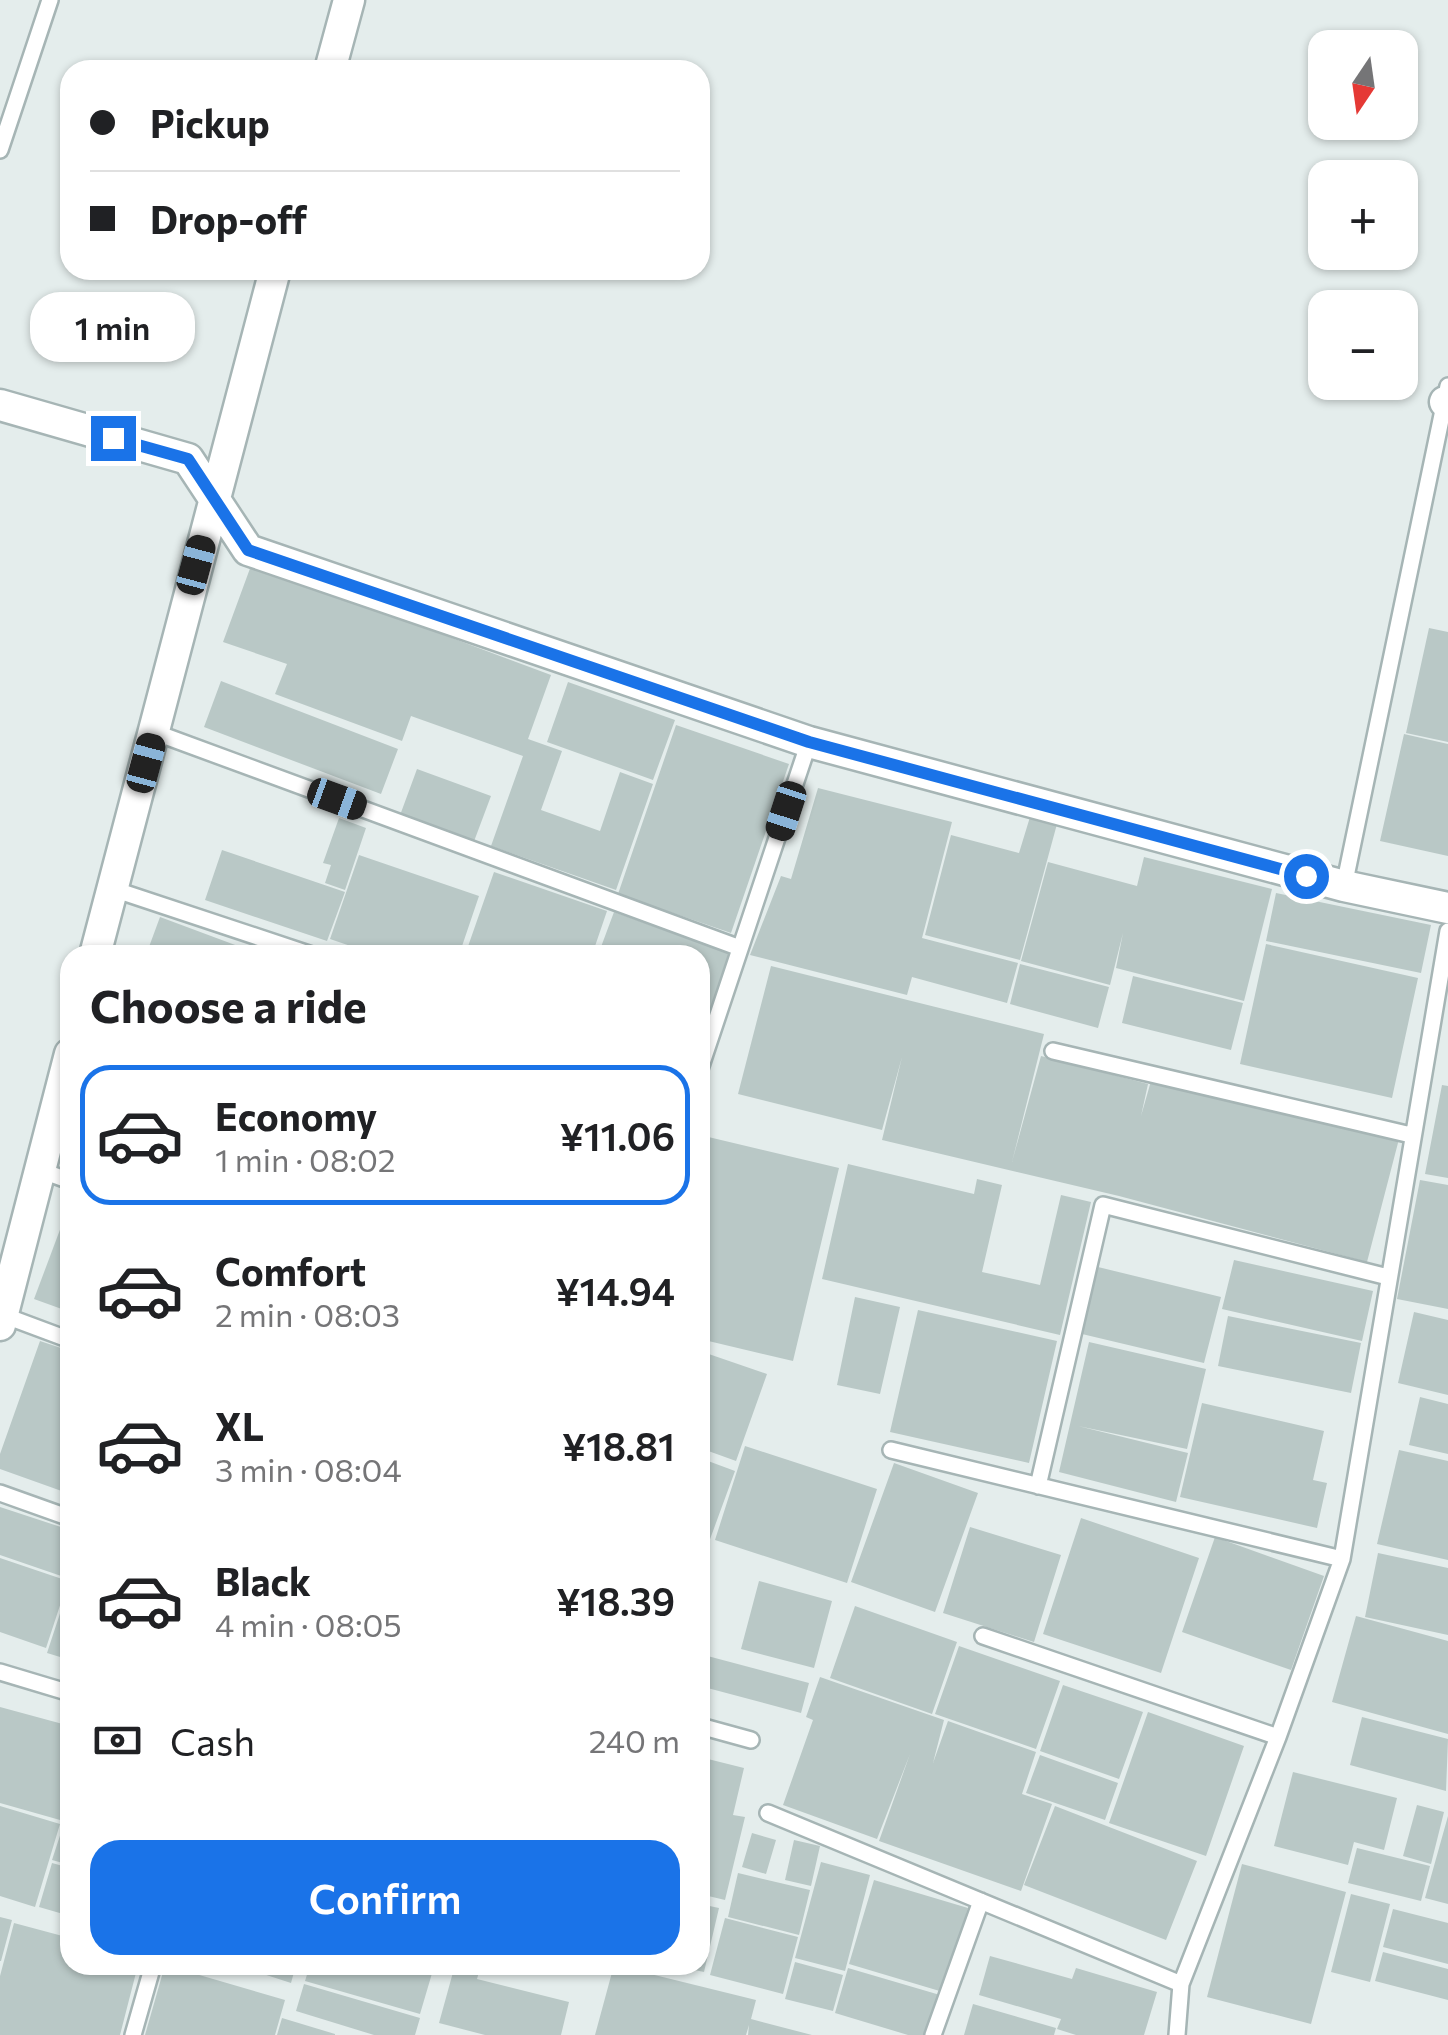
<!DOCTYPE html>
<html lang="en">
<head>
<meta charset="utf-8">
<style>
	body { margin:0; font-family:Commissioner,sans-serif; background:#f6f6f6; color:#202124; height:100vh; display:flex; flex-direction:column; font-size:38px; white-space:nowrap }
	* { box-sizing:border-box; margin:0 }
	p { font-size:32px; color:#757577 }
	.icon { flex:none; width:55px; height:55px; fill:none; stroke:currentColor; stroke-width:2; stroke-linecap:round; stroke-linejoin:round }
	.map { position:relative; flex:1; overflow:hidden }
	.details { position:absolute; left:60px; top:945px; width:650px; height:1030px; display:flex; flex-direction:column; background:#fff; border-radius:30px; box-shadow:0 2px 8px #0004 }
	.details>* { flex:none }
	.banner { position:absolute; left:60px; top:60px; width:650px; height:220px; border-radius:30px; box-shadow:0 2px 8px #0004; display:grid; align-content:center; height:220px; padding:0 30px; background:#fff }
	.needle { width:65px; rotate:193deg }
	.tools { position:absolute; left:1308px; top:30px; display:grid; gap:20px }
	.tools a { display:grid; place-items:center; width:110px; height:110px; border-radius:20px; background:#fff; box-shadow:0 2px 8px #0004; font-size:50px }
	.end { position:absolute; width:45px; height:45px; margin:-22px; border:12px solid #1a73e8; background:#fff; box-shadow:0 0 0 5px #fff }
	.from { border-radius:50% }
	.bubble { position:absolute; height:70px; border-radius:30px; background:#fff; box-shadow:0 2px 8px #0004; font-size:32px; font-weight:600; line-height:70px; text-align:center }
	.car { position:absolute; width:30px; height:60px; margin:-30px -15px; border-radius:12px; box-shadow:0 0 8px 2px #0007; background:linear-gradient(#222 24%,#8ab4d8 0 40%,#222 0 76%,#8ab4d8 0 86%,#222 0) }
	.banner b { display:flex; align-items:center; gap:35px; height:95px; font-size:38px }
	.banner b+b { border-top:2px solid #e0e0e0 }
	.banner i { width:25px; height:25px; background:#202124 }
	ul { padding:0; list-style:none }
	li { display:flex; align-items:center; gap:30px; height:140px; margin:0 20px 15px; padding:0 10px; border:5px solid transparent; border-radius:30px }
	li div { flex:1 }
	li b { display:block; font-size:38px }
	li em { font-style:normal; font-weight:600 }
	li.on { border-color:#1a73e8 }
	li>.icon { width:90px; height:90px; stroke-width:1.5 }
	h2 { padding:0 30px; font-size:45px; line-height:120px }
	.pay { display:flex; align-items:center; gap:25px; height:110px; padding:0 30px; font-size:38px }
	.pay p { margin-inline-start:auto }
	.cta { display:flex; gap:20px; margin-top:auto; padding:20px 30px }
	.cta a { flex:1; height:115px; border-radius:30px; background:#1a73e8; color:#fff; font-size:40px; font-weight:600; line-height:115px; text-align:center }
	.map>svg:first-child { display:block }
	.building { fill:#b9c8c6 }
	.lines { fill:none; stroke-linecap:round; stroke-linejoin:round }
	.service-casing { stroke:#a6b5b5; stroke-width:20 }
	.minor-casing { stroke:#a6b5b5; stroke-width:35 }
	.service { stroke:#fff; stroke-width:15 }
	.minor { stroke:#fff; stroke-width:30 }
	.route { stroke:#1a73e8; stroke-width:12 }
</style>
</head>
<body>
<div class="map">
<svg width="1448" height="2035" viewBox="0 0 1448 2035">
	<rect width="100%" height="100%" fill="#e4edec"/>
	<path class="building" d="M252 563 551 675 528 739 562 751 541 810 600 831 620 772 653 784 616 890 491 846 523 756 411 716 402 741 275 694 287 664 223 642Z
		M1429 628 1448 632V742L1406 733Z
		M221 681 398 749 381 794 204 727Z
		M568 682 675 720 653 780 547 742Z
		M676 725 789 764 731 933 618 894Z
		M1404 734 1448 744V856L1380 841Z
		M417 769 491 796 473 844 399 818Z
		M818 788 952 822 922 938 1018 963 1007 1003 912 977 907 995 750 955 781 876 791 879Z
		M1030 817 1057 824 1020 960 925 935 951 835 1019 853Z
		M339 818 366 828 345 890 325 883 331 865 323 863Z
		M222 850 345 892 327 941 205 900Z
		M359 855 479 896 459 955H377L330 939Z
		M1144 857 1272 889 1244 1001 1116 968 1123 933 1110 985 1021 961 1048 862 1137 886Z
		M494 872 607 911 592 955H465Z
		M1276 893 1431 925 1421 973 1266 941Z
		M614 912 733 955 700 1044V955H598Z
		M160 917 262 955H146Z
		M1266 944 1418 978 1392 1098 1240 1064Z
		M1020 964 1109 987 1098 1028 1010 1004Z
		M771 966 1044 1034 1012 1162 1041 1056 1148 1084 1141 1116 1153 1074 1399 1139 1367 1262 1119 1196 882 1140 902 1057 882 1130 738 1094Z
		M1133 976 1243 1003 1231 1050 1122 1023Z
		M1442 1085 1448 1086V1178L1425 1174Z
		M700 1135 839 1168 793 1361 700 1339Z
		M848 1164 974 1194 977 1179 1002 1185 982 1272 1040 1285 1061 1195 1091 1202 1060 1335 822 1279Z
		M1420 1180 1448 1185V1309L1397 1299Z
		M70 1203V1312L34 1299Z
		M1234 1260 1373 1291 1362 1341 1222 1309Z
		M1098 1267 1221 1297 1204 1363 1082 1334Z
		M855 1297 900 1307 880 1394 837 1385Z
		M918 1310 1057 1341 1029 1463 890 1432Z
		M1414 1312 1448 1320V1395L1398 1383Z
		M1228 1316 1361 1343 1351 1393 1218 1366Z
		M40 1341 70 1351V1494L0 1469V1454Z
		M1089 1342 1206 1369 1187 1449 1078 1426 1188 1453 1176 1502 1059 1472Z
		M700 1351 767 1374 736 1461 700 1448Z
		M1420 1397 1448 1404V1454L1409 1445Z
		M1202 1403 1324 1431 1313 1480 1327 1483 1317 1528 1180 1497Z
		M745 1446 877 1489 847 1583 715 1540Z
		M1399 1450 1448 1461V1560L1377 1544Z
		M700 1458 735 1471 709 1542 700 1539Z
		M894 1463 978 1493 935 1612 851 1582Z
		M0 1507 70 1530V1579L0 1555Z
		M1081 1518 1199 1558 1161 1673 1043 1634Z
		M970 1527 1061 1555 1034 1642 943 1613Z
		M1215 1537 1324 1576 1291 1670 1182 1632Z
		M1378 1553 1448 1568V1635L1365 1617Z
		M0 1558 68 1581 46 1648 0 1632Z
		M759 1581 832 1601 814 1668 741 1649Z
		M69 1586H70V1660L47 1653Z
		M855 1606 957 1642 932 1714 830 1678Z
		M1356 1616 1448 1641V1734L1332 1702Z
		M959 1646 1060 1681 1036 1749 935 1714Z
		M700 1654 809 1683 801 1713 700 1686Z
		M820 1677 944 1720 933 1763 948 1721 1036 1752 1022 1794 1052 1804 1021 1891 879 1841 910 1754 877 1839 783 1805 813 1720 806 1717Z
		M1063 1685 1143 1712 1119 1779 1040 1751Z
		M0 1707 70 1726V1785L60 1820 0 1803Z
		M1148 1712 1244 1746 1206 1856 1109 1823Z
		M1362 1717 1448 1739 1446 1791 1350 1765Z
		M1040 1755 1118 1783 1105 1820 1026 1793Z
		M700 1757 744 1768 733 1815 745 1817 725 1900 700 1894Z
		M1293 1772 1397 1798 1384 1850 1354 1842 1348 1865 1274 1846Z
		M70 1805V1865L52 1860Z
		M1417 1805 1444 1812 1431 1864 1403 1856Z
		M0 1806 60 1824 35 1907 0 1896Z
		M1055 1806 1197 1861 1166 1940 1024 1885Z
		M1448 1816V1904L1425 1898Z
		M752 1833 776 1840 766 1874 742 1867Z
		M794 1840 820 1846 811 1886 785 1880Z
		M1357 1848 1430 1866 1421 1901 1348 1883Z
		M821 1862 870 1875 845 1971 795 1958Z
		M52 1863 70 1868V1916L39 1907Z
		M1242 1864 1346 1892 1311 2024 1207 1997Z
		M738 1873 810 1890 799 1935 728 1917Z
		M874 1880 968 1908 943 1992 849 1964Z
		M1351 1894 1390 1904 1370 1982 1331 1972Z
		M700 1904 719 1908 704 1972 680 1967 700 1965Z
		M1393 1909 1448 1923V1964L1383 1947Z
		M0 1917 12 1920 1 1961H0Z
		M725 1918 798 1937 783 1994 710 1975Z
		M14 1923 70 1938V1965H138L120 2035H0V1976Z
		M1383 1952 1448 1969V2000L1375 1981Z
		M990 1956 1072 1979 1076 1968 1157 1992 1144 2035H1076L1057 2029 1061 2019 979 1995Z
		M795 1962 843 1975 833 2011 785 1999Z
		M165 1965 285 2000 275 2035H145Z
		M235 1965H296L291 1983Z
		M310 1965H417L433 1970 420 2014 305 1981Z
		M455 1965H481L477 1979 569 2002 561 2035H485L439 2023Z
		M614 1965 756 2000 751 2019 812 2035H748L749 2025 746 2035H595Z
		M848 1968 940 1995 928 2035H908L835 2013Z
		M304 1984 420 2018 415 2035H374L296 2011Z
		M973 2004 1056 2028 1054 2035H964Z
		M282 2018 335 2034V2035H277Z"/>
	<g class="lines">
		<g class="service-casing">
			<path id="service" d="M0 150 50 0
				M154 732 740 948
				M1344 886 1448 386
				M113 889 312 955
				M1053 1051 1411 1135
				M700 1069 809 742
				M40 1170 70 1181
				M3 1315 70 1340
				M891 1450 1342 1559
				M1038 1486 1103 1205 1388 1277
				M0 1493 70 1518
				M983 1636 1278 1737
				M0 1672 70 1693
				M700 1726 751 1740
				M768 1813 1181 1984
				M133 2035 153 1965
				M933 2035 981 1901
				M1177 2035 1181 1984 1278 1737 1342 1559 1448 931"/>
		</g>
		<g class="minor-casing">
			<path id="minor" d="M330 70 349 0
				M1445 402 1448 403
				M0 405 188 459 248 550 809 742 1344 886 1448 908
				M95 955 275 270
				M0 1325 70 1054"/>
		</g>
		<use href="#service" class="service"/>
		<use href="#minor" class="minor"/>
	</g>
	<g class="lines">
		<path class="route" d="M113 438 188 459 248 550 809 742 1306 876"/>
	</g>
</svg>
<div class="tools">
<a><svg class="needle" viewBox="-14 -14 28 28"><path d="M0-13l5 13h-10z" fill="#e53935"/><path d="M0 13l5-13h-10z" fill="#757577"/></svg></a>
<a>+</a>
<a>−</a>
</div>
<i class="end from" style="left:1306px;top:876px"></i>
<i class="end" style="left:113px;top:438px"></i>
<div class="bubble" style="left:30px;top:292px;width:165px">1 min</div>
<i class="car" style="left:196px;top:565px;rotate:15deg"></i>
<i class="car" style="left:146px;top:763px;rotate:15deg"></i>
<i class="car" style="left:337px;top:799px;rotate:110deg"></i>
<i class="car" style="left:786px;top:811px;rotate:198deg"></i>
<div class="banner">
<b><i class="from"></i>Pickup</b>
<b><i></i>Drop-off</b>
</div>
<section class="details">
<h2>Choose a ride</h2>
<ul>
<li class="on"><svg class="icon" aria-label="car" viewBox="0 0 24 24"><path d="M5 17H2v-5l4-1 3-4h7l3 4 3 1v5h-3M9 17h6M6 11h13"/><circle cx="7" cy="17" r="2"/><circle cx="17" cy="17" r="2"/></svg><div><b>Economy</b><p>1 min · 08:02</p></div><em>¥11.06</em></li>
<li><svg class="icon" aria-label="car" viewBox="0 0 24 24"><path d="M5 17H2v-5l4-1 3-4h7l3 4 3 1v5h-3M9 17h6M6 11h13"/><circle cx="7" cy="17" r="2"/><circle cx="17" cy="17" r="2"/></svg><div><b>Comfort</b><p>2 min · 08:03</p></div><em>¥14.94</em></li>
<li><svg class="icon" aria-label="car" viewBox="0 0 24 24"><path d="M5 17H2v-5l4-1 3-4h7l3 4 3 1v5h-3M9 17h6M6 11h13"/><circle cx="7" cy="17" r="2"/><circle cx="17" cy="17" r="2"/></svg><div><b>XL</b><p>3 min · 08:04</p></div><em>¥18.81</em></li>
<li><svg class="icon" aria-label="car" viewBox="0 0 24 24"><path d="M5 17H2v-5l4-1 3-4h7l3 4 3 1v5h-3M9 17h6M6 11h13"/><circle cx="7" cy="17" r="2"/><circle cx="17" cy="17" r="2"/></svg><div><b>Black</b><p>4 min · 08:05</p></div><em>¥18.39</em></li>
</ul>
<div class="pay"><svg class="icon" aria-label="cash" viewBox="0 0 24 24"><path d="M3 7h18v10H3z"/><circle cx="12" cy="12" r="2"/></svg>Cash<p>240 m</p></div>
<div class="cta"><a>Confirm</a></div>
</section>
</div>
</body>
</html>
